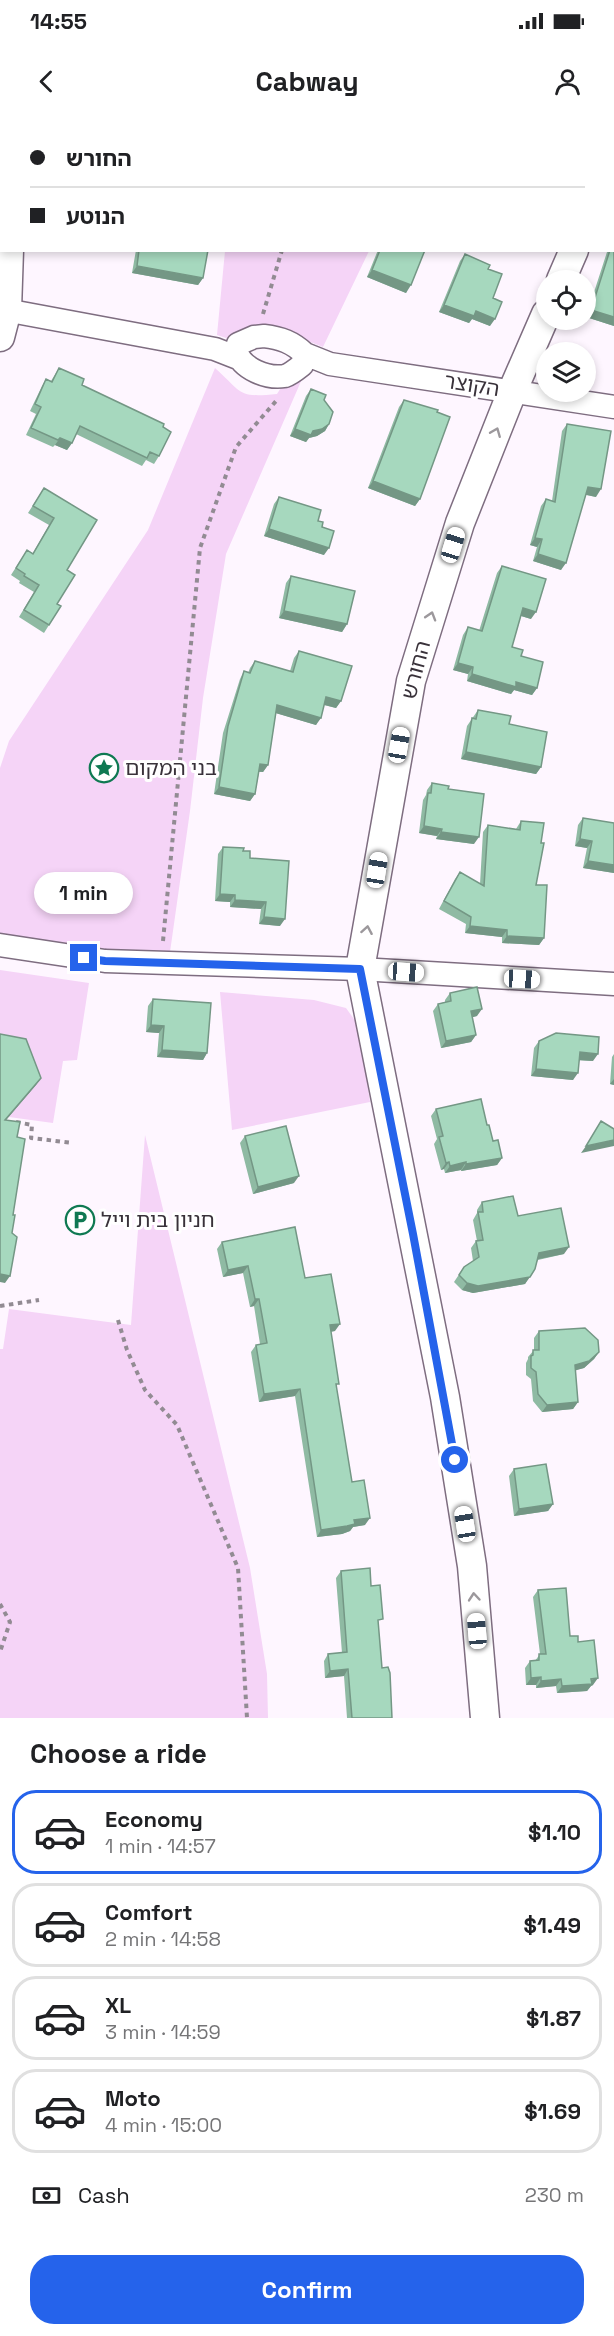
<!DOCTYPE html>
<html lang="en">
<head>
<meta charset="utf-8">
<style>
	body { margin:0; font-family:"Space Grotesk","Noto Sans Hebrew",sans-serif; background:#f2f2f2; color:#202124; height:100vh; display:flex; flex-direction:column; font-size:22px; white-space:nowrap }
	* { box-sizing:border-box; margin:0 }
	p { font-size:20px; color:#757577 }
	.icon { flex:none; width:33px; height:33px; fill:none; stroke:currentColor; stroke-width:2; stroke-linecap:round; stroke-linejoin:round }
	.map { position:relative; height:1598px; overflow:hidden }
	.panel { display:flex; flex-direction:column; background:#fff; flex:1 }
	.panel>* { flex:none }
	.hud { position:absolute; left:0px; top:0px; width:615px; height:132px; box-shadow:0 3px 9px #0003; display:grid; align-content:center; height:132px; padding:0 30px; background:#fff }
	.tools { position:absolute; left:536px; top:150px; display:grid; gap:12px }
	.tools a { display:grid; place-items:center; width:60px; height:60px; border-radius:50%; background:#fff; box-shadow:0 3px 9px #0003; font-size:30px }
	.end { position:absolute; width:27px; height:27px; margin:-14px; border:8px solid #2563eb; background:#fff; box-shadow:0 0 0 3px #fff }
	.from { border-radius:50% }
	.bubble { position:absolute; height:42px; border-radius:21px; background:#fff; box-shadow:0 3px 9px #0003; font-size:20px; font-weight:700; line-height:42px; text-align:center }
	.car { position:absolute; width:18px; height:36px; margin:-18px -9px; border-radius:8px; box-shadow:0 0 4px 2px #0007; background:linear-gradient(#fff 24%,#345 0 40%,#fff 0 76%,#345 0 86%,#fff 0) }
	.hud b { display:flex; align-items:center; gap:21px; height:57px; font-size:22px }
	.hud b+b { border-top:2px solid #e0e0e0 }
	.hud i { width:15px; height:15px; background:#202124 }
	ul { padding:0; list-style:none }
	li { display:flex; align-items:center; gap:18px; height:84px; margin:0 12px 9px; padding:0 18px; border:3px solid #e0e0e0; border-radius:24px }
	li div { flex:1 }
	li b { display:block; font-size:22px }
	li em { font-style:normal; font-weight:700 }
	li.active { border-color:#2563eb }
	li>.icon { width:54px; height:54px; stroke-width:1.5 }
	h2 { padding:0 30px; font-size:27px; line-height:72px }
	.pay { display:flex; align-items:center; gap:15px; height:66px; padding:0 30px; font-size:22px }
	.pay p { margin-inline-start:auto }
	.cta { display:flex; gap:12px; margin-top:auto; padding:12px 30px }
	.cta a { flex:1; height:69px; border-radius:24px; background:#2563eb; color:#fff; font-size:24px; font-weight:700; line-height:69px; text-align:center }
	.status { display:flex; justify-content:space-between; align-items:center; height:42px; padding:0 30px; background:#fff; direction:ltr }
	.status svg { height:16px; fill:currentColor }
	header { display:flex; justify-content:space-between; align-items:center; height:78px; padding:0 30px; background:#fff; font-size:27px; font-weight:700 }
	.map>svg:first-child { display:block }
	.green { fill:#f5d4f7 }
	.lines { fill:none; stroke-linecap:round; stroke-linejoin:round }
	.minor-casing { stroke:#7e6d80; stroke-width:25 }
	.tertiary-casing { stroke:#7e6d80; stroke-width:31 }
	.path { stroke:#928b93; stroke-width:4; stroke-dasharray:4.5 4.5; stroke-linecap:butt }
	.minor { stroke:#fff; stroke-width:22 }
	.tertiary { stroke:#fff; stroke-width:28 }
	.wall { fill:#8fbaa3 }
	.shaded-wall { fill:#749785 }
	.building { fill:#a6d8be; stroke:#749785; stroke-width:1.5 }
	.oneway { stroke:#9c989c }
	.route { stroke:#2563eb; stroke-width:8 }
	.labels { text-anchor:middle; stroke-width:6; stroke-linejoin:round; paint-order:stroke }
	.street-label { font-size:21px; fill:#39323a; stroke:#fff }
	.poi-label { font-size:21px; fill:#39323a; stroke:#fff; text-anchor:start }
</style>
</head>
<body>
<div class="status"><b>14:55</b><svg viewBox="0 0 49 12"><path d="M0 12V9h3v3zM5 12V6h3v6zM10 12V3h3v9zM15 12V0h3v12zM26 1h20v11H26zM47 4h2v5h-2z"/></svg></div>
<header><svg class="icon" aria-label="back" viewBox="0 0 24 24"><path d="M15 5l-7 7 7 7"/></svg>Cabway<svg class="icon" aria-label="person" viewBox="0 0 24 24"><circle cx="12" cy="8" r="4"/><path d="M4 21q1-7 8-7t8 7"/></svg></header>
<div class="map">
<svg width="614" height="1598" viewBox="0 0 614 1598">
	<rect width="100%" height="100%" fill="#fef6ff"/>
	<path class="green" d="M234 0H427L426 2Z
		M225 131H369L323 227 300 218 239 215 226 218 217 215Z
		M215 248C243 273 237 278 277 274L284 263 302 259 226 434 203 578 190 691 170 832 107 831 0 814V648L9 621 148 410Z
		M0 850 89 863 77 940 63 941 53 1003 9 997 0 922Z
		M220 872 314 880 346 888 359 906 370 982 232 1010Z
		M145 1015 250 1448 267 1554 268 1598H0V1229H3L9 1189 131 1205Z"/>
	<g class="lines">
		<g class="minor-casing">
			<path id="minor" d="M0 189 215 229 238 238
				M264 216C281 218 292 222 305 234L302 245C297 249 291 254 285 256 267 259 242 249 236 231L238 224 254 217Z
				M305 234 330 244 614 287
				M0 825 105 841 360 849 614 864"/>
		</g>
		<g class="tertiary-casing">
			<path id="tertiary" d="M13 2V0
				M614 39V38
				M561 160 574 130
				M0 217 7 190 9 130
				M485 1598 472 1446 445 1277 360 849 411 561 460 403 512 272 546 194"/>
		</g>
		<path class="path" d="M324 2 325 0
			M263 194 282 130
			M163 821 200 428 236 327 276 281 274 280
			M16 1002 32 1005 31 1018 73 1023
			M0 1186 39 1180
			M118 1200 127 1230 145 1270 177 1305 238 1448 247 1598
			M0 1484 10 1502 0 1532"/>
		<use href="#minor" class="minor"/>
		<use href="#tertiary" class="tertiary"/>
	</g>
	<path class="wall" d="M614 125V206L586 197 607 132 608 130H614Z
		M136 130H208L203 158 198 165 132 153Z
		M378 130H425L406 173 367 157Z
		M465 134 488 149 493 178 490 206 472 199 469 203 439 192 460 141Z
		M59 248 82 265 163 307 159 336 154 344 146 340 142 346 76 314 72 323 67 330 55 325 53 327 26 315 36 294 30 291 42 266 46 259 51 261Z
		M311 269 324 280 329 304 325 311 317 316 309 318 306 322 290 316 306 276Z
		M404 280 420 379 415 386 368 368 399 287Z
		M567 304 596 377 586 375 561 450 533 441 537 427 530 425 541 386 546 379 552 381 562 311Z
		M44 368 97 400 67 450 57 484 49 505 44 513 19 497 34 472 19 463 20 461 11 455 27 430 33 433 49 405 28 393Z
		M279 377 318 401 322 407 324 435 264 416 274 384Z
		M502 446 531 499 521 496 512 527 521 536 537 568 532 575 514 570 511 574 467 561 468 554 453 550 463 515 468 507 479 511 497 453Z
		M291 456 347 504 342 512 279 498 286 463Z
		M299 531 341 581 336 588 324 585 316 605 276 593 268 645 263 652H259L255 674 250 681 214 674 223 613 240 559 244 551 248 553 250 548 255 541 290 551 294 538Z
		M478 590 509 604 541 647 536 654 461 639 467 606Z
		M432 663 448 669 474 724 436 719 437 716 419 713 423 680 426 675 427 670Z
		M583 698 614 703V753L583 748 587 728 575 726 578 705Z
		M521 701 536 765 544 818 539 825 502 823V817L465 813 466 804 439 789 455 759 460 752 480 764 483 712 488 705 516 709Z
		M223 727 243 731 250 738 280 806 259 804 261 789 230 787V782L215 781 218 734Z
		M450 873 477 896 472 897 476 915 471 922 441 928 433 891 438 884 445 882V880Z
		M153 879 207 933 203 940 157 937 159 913 146 912 148 886Z
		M539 921 593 941 579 940 573 960 531 956 534 928Z
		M614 934V965L610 964 612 937Z
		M436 989 487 1005 493 1021 502 1038 497 1045 461 1051V1050L445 1053 444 1049 441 1050 434 1024 437 1019 431 996Z
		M245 1016 294 1063 253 1074 240 1023Z
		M482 1082 518 1096 564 1134 538 1140 525 1164 473 1173 462 1170 454 1162 464 1147 473 1141 471 1128 476 1121H477L473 1100 477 1093V1090Z
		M222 1122 305 1158 335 1211 331 1212 336 1267 352 1362 365 1405 353 1407 350 1411 342 1414 317 1417 295 1276 259 1282 251 1232 256 1225 260 1224 254 1186 250 1187 243 1153 223 1157 217 1129Z
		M539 1211 599 1232 594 1239 584 1248 575 1250 578 1282 573 1289 542 1292 533 1281 531 1259 526 1255V1243L528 1239V1237L534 1230V1218Z
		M514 1349 553 1384 548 1391 514 1396 509 1356Z
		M341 1451 371 1466 378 1506 382 1548 392 1598H347L344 1556 325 1558 324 1541 328 1534 342 1533 336 1458Z
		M538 1470 570 1516 578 1522 593 1565 591 1566 587 1571 557 1573 556 1566 536 1568V1565H526L525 1548 530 1541H535L540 1534 533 1477Z"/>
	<path class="shaded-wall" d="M137 146 203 158 198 165 132 153Z
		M372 150 411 165 406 173 367 157Z
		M444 185 476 191 495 199 490 206 472 199 469 203 439 192Z
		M591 190 614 197V206L586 197Z
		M329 304 325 311 317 316 309 318 306 322 290 316 295 309 313 311Z
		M60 318 72 323 67 330 55 325Z
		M373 361 420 379 415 386 368 368Z
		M588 367 601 369 596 377 583 374Z
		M269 409 329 428 324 435 264 416Z
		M535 418 542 419 537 427 530 425Z
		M538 434 566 443 561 450 533 441Z
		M523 488 536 492 531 499 518 495Z
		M284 491 347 504 342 512 279 498Z
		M458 543 473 547 468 554 453 550Z
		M472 554 516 562 537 568 532 575 514 570 511 574 467 561Z
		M326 577 341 581 336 588 321 584Z
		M277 585 321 598 316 605 272 592Z
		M466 632 541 647 536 654 461 639Z
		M260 644 268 645 263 652 255 651Z
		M219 667 255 674 250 681 214 674Z
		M424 706 442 709 437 716 419 713Z
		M441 712 479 717 474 724 436 719Z
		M580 719 592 721 587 728 575 726Z
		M588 741 614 745V753L583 748Z
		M220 774 235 775 230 782 215 781Z
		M235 780 266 782 261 789 230 787Z
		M264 797 285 799 280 806 259 804Z
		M470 806 507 810 502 817 465 813Z
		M507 816 544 818 539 825 502 823Z
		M482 889 477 896 466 899 471 891Z
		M151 905 164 906 159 913 146 912Z
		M476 915 471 922 441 928 446 921Z
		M162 930 207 933 203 940 157 937Z
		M580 932 598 934 593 941 575 940Z
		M536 949 578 953 573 960 531 956Z
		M41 958 36 965 1 1006 5 1000Z
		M614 959V965L610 964Z
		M614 1020V1026L581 1033 586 1026Z
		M502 1038 497 1045 461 1051 466 1044Z
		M449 1042 444 1049 441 1050 446 1043Z
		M466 1042 461 1050 445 1053 450 1046Z
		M299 1056 294 1063 253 1074 258 1067Z
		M569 1127 564 1134 534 1140 539 1133Z
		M248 1146 243 1153 223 1157 228 1150Z
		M0 1154 10 1156 5 1163 0 1162Z
		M530 1157 525 1164 473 1173 462 1170 467 1163Z
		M255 1179H259L254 1186 250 1187Z
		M340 1204 335 1211 325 1212 330 1205Z
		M599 1232 594 1239 584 1248 570 1252 575 1245Z
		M300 1269 295 1276 259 1282 264 1274Z
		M578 1282 573 1289 542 1292 547 1285Z
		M553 1384 548 1391 514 1396 519 1389Z
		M370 1398 365 1405 353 1407 350 1411 342 1414 317 1417 321 1410 354 1400Z
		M348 1549 344 1556 325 1558 330 1551Z
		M541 1557 536 1565H526L531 1558Z
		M598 1558 593 1565 591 1566 587 1571 557 1573 562 1566Z
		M561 1559 556 1566 536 1568 541 1561Z"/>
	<path class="building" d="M481 0H568L572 2H481Z
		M614 125V197L591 190 610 130H614Z
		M139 130H208L203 158 137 146Z
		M380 130H425L411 165 372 150Z
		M465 134 490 145 488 149 502 154 493 178 502 182 495 199 476 191 474 196 444 185Z
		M59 248 84 259 82 265 164 304 163 307 171 312 159 336 150 332 147 338 80 306 72 323 60 318 58 320 31 308 41 287 35 284 46 259 52 262Z
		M311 269 326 275 324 280 333 292 329 304 322 309 313 311 311 315 295 309Z
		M404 280 438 290 437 292 450 297 420 379 373 361Z
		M567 304 611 311 601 369 588 367 566 443 538 434 542 419 535 418 546 379 555 382Z
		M44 368 97 400 67 450 75 455 57 484 61 486 49 505 24 490 39 465 24 456 25 454 16 448 27 430 33 434 54 398 33 386Z
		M279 377 321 390 318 401 323 402 322 407 334 411 329 428 269 409Z
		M502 446 546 459 536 492 523 488 512 527 523 530 521 536 543 542 537 568 516 562V567L472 554 473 547 458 543 468 507 482 511Z
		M291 456 355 471 347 504 284 491Z
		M299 531 352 546 341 581 326 577 321 598 277 585 268 645 260 644 255 674 219 667 228 606 244 551 250 553 255 541 293 552Z
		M478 590 511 596 509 604 547 612 541 647 466 632 472 598 476 599Z
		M432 663 449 666 448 669 484 674 479 717 441 712 442 709 424 706 428 673H431Z
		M583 698 614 703V745L588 741 592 721 580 719Z
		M521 701 544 703 541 723H544L536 765H547L544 818 507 816V810L470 806 471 797 444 781 460 752 484 766 488 705 520 710Z
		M223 727 244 728 243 731H250V738L289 741 285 799 264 797 266 782 235 780V775L220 774Z
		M477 867 482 889 471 891 476 915 446 921 438 884 451 881 450 873Z
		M153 879 211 883 207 933 162 930 164 906 151 905Z
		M556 913 599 917 598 934 580 932 578 953 536 949 539 921Z
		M0 914 26 919 41 958 5 1000 20 1002 17 1017 25 1019 13 1095H15L12 1113 17 1117 10 1156 0 1154Z
		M481 979 487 1005H489L493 1021 498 1020 502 1038 466 1044V1042L450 1046 449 1042 446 1043 439 1017 443 1016 436 989Z
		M601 1001 614 1009V1020L586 1026Z
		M286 1006 299 1056 258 1067 245 1016Z
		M513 1076 518 1096 561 1088 569 1127 539 1133 535 1149 530 1157 478 1166 467 1163 459 1155 464 1147 479 1137 476 1121 483 1120 478 1092H483L482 1082Z
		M295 1107 305 1158 331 1154 340 1204 330 1205 339 1264H336L352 1362 364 1360 370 1398 354 1400 355 1404 347 1406 321 1410 300 1269 264 1274 256 1225 267 1223 259 1179H255L248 1146 228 1150 222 1122Z
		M585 1208 598 1220 599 1232 589 1241 575 1245 578 1282 547 1285 538 1274 536 1252 531 1248V1236L533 1235V1230H539V1211Z
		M546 1344 553 1384 519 1389 514 1349Z
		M370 1448 371 1466 380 1465 383 1499 378 1500 382 1548 388 1547 390 1553 392 1598H352L348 1549 330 1551 328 1534 347 1532 341 1451Z
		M566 1468 570 1516H578V1522L594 1520 598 1558 591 1559 592 1564 562 1566 561 1559 541 1561V1557L531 1558 530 1541 539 1540V1534H546L538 1470Z"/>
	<defs><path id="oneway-chevron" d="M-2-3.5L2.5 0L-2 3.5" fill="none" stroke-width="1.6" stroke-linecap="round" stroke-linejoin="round" transform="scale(1.5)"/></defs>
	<g class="oneway">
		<use href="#oneway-chevron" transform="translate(496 312) rotate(-68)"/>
		<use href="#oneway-chevron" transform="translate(431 496) rotate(-73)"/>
		<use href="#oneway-chevron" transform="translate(367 810) rotate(-80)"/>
		<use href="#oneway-chevron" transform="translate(474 1477) rotate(-95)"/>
	</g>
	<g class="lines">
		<path class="route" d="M84 838 105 841 360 849 413 1114 455 1340"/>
	</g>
	<defs>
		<g id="sight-ring" transform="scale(1.5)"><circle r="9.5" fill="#fff" stroke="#0f7952" stroke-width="1.5"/><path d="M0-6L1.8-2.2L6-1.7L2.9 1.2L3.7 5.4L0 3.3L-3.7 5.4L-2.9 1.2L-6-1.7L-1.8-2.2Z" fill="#0f7952"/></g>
		<g id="parking-ring" transform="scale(1.5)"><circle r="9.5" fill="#fff" stroke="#0f7952" stroke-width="1.5"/><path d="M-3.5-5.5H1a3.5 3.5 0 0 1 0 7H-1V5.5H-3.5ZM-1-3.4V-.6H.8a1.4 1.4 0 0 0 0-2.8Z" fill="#0f7952"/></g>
	</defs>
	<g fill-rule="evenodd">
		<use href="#sight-ring" x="104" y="648"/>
		<use href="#parking-ring" x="80" y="1100"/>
	</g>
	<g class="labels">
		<g class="street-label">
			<text transform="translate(472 265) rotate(9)" y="7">הקוצר</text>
			<text transform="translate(416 550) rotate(-75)" y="7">החורש</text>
		</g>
		<g class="poi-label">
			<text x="125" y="655">בני המקום</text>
			<text x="101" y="1107">חניון בית וייל</text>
		</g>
	</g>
</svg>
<div class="tools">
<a><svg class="icon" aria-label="locate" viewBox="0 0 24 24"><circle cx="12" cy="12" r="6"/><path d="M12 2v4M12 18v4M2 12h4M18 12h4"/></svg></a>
<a><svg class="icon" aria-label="layers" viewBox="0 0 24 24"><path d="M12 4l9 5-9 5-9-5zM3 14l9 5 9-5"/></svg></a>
</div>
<i class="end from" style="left:455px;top:1340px"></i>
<i class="end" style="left:84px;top:838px"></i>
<div class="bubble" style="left:34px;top:752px;width:99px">1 min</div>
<i class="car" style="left:453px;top:425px;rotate:17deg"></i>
<i class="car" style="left:399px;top:625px;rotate:10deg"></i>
<i class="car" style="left:377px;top:750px;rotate:9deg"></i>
<i class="car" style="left:406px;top:852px;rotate:94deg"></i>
<i class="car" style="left:522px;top:859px;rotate:93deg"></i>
<i class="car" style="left:465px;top:1404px;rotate:351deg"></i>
<i class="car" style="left:477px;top:1511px;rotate:355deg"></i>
<div class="hud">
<b><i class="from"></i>החורש</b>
<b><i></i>הנוטע</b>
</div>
</div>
<section class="panel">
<h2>Choose a ride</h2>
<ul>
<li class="active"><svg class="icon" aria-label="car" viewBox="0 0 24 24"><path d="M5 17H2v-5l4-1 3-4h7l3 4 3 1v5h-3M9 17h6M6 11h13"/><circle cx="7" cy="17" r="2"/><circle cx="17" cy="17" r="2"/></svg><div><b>Economy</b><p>1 min · 14:57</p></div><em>$1.10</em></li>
<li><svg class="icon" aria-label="car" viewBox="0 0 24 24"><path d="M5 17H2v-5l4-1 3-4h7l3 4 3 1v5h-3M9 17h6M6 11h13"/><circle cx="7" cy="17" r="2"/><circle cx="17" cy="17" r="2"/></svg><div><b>Comfort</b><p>2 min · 14:58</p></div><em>$1.49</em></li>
<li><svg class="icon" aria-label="car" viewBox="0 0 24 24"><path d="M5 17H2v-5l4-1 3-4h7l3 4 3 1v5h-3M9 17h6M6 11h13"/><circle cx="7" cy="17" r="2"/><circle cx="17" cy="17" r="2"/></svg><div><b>XL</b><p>3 min · 14:59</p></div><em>$1.87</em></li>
<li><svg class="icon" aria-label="car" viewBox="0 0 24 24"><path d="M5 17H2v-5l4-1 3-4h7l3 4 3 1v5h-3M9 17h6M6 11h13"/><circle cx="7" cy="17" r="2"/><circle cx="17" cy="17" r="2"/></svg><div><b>Moto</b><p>4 min · 15:00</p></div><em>$1.69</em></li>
</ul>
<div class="pay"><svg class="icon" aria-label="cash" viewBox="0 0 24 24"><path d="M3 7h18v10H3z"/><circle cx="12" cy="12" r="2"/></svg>Cash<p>230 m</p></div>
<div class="cta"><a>Confirm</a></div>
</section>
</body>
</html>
